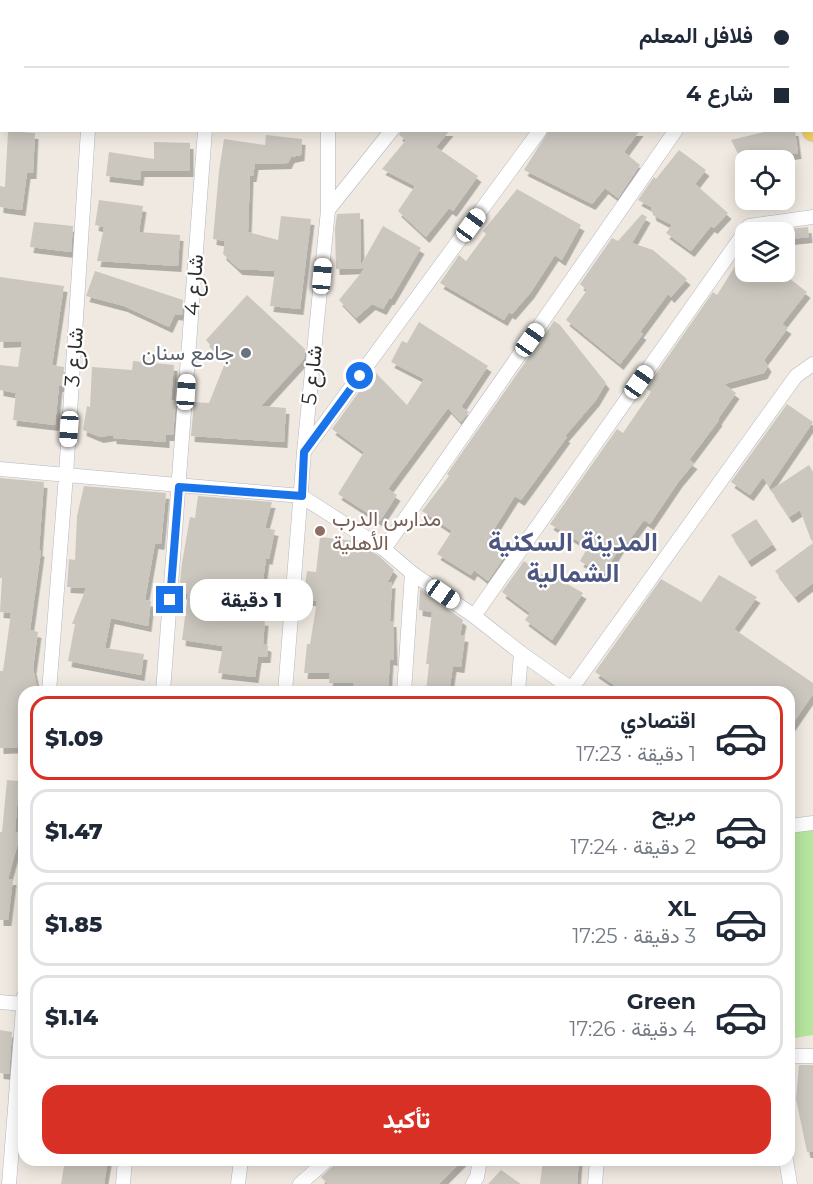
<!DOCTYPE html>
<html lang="ar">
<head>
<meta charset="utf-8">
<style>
	body { margin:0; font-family:Montserrat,Vazirmatn,sans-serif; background:#f6f6f7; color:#1f2937; direction:rtl; height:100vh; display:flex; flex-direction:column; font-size:22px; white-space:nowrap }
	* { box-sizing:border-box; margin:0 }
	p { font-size:20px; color:#747a83 }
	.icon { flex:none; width:33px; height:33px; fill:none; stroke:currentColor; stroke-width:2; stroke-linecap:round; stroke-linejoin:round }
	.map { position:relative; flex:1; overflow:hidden; direction:ltr }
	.side { position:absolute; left:18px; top:686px; width:777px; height:480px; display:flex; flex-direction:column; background:#fff; border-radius:18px; box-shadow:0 3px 15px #0003; direction:rtl }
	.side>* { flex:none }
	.guide { position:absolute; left:0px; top:0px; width:813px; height:132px; box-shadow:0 3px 15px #0003; direction:rtl; display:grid; align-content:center; height:132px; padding:0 24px; background:#fff }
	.tools { position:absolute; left:735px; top:150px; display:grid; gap:12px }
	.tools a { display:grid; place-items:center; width:60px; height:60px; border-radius:12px; background:#fff; box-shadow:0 3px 15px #0003; font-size:30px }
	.end { position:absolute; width:27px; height:27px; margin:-14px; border:8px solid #1a73e8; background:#fff; box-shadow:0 0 0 3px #fff }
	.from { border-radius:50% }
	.bubble { position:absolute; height:42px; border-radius:18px; background:#fff; box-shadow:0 3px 15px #0003; font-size:20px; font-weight:800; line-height:42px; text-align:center; direction:rtl }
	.car { position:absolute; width:18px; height:36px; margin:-18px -9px; border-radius:8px; box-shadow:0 0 4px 2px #0007; background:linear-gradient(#fff 24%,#345 0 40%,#fff 0 76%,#345 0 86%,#fff 0) }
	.guide b { display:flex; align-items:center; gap:21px; height:57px; font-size:22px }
	.guide b+b { border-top:2px solid #e0e1e3 }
	.guide i { width:15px; height:15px; background:#1f2937 }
	ul { padding:10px 0 0; list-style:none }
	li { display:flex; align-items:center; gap:18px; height:84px; margin:0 12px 9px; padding:0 12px; border:3px solid #e0e1e3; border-radius:18px }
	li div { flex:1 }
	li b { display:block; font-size:22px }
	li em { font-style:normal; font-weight:800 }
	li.selected { border-color:#d93025 }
	li>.icon { width:54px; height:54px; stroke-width:1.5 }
	.action { display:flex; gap:12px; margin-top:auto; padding:12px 24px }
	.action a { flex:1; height:69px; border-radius:18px; background:#d93025; color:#fff; font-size:24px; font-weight:800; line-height:69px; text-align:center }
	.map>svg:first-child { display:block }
	.park { fill:#b6e59e }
	.building { fill:#cbc7bf; filter:url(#shadow) }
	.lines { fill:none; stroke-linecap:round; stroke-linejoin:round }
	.minor-casing { stroke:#b4b7c1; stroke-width:15 }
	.primary-casing { stroke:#c9c9c9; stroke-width:22 }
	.minor { stroke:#fff; stroke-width:14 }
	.primary { stroke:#f2d163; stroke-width:21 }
	.route { stroke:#1a73e8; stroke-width:8 }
	.worship-dot { fill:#6b7280; stroke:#fff; stroke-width:2 }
	.education-dot { fill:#8d6e63; stroke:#fff; stroke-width:2 }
	.labels { text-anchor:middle; stroke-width:4.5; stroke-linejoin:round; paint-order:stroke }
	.street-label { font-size:21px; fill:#2e2e2e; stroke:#fff }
	.worship-label { font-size:21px; fill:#5b616d; stroke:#fff; text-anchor:end }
	.education-label { font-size:21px; fill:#785e54; stroke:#fff; text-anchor:start }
	.district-label { font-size:27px; font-weight:bold; fill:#4d5680; stroke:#fff }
</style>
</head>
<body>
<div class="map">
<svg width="813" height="1184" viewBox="0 0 813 1184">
	<defs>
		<filter id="shadow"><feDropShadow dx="3.5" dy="6" stdDeviation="0" flood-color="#0004"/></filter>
	</defs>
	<rect width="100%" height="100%" fill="#efe9e1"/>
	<path class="park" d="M813 828V1035L789 1039V830Z"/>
	<path class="building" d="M401 130H450L436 147 478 176 453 211 449 208 426 237 398 211 415 186 382 169 406 140 399 135Z
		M549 130H640L624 152 640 165 618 198 605 188 592 204 524 170Z
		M772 130H795L798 153 746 160 743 163 731 140Z
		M8 131 35 133 33 173H27L22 210 0 207V186L5 187Z
		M266 135 302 139 301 155 291 157 288 163 255 164 253 176H250L248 232 278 240 281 216 311 219 300 309 270 306 275 271 239 269 223 254 225 241 213 239 219 171 224 139 265 145Z
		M154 142 190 143V171H141L140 180 106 176 109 152 154 159Z
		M679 150 706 170 695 184 728 213 714 228 711 226 691 251 666 233 672 225 653 215 651 207 638 200 654 177 656 179Z
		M517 189 581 225 562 260 555 255 531 292 512 314 509 312 504 320 440 283 459 255 466 261 486 234 483 231Z
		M99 200 143 206 139 232 180 235 178 266 97 261 104 227 95 225Z
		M360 213 361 265 383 226 421 248 391 299H389L383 309 372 304 356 318 339 300 365 268 336 269 335 228 337 214Z
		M642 214 647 217 632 243 653 250 687 279 671 297 668 294 640 332 643 334 620 364 566 320 587 290 580 284 612 238 618 241Z
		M34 222 73 226 71 252 30 247Z
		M808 227 809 237 790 239V229Z
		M746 249V272H781L807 292 782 324 788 328 764 360 768 366 764 373 724 384 736 393 718 419 719 420 689 460 694 463 679 481 650 524 644 520 627 543 624 541 603 575 580 561 588 547 550 524 617 429 623 433 651 392 646 388 713 292 717 295Z
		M95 271 183 300 182 315 175 314 169 327 124 306 86 296Z
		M0 277 64 286 52 365 64 367 63 386H59L55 425 13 420 16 393 0 390V365L18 367 22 341 0 342Z
		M247 295 305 349 304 359 261 406 286 408 284 442 191 436 194 402 209 403 225 363 206 340Z
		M554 321 560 325 606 383 596 400 565 436 567 437 521 500 515 496 489 537 509 550 488 581 474 570 471 575 437 554 452 531 422 511 449 476 447 474Z
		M419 322 488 366 461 407 469 412 461 422 448 408 388 489 397 495 380 521 338 494 364 452 332 429 374 371 407 405 424 379 391 362 402 341 407 343Z
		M133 361 174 365 171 400H176L173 435H166V442L113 438V435L100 437 83 430 87 406 90 407 92 367 132 370Z
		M787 404 813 422 769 487 763 477 750 495 731 482Z
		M809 465 813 472V540H811L800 510 789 517 771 490Z
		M0 478 44 482 39 550 41 551 30 630 38 632 33 668 38 692H24L18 719H24V747L0 748V671H3L11 613 0 612 2 578H0Z
		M84 486 166 493 161 544 155 543 145 600 151 601 148 626 111 618 105 648 144 654 141 675 68 661 75 624H72L86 588 67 587 69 559 75 560 77 516Z
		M198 496 272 502 265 528 275 530 269 559 266 558 258 619 265 620 263 644 268 646 267 657H258L255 677 218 673 223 646 182 640 188 594 179 593 182 563 190 517 195 518Z
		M756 519 773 544 748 561 731 535Z
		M320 537 355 541 379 556 394 570 387 583 392 582 390 621H393L394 660 390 659 388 692H353L354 683H329L330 673H304L307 644H310L317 601 303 599 307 571 316 572Z
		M813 543V583L795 597 775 571Z
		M524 561 549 580 552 575 583 593 552 640 525 620 530 613 502 592Z
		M719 575 757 597 734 629 813 683V694L789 729V692H624L595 672 661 579 701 602Z
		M420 589 463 620 460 635 465 636 461 667 453 666 449 692H426L429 664H426L432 612 419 610Z
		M7 780 19 781 15 832H21L8 879H13L8 920H0V832H2Z
		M0 1030 12 1032 9 1074 0 1073Z
		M799 1065H813V1152H807L796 1099Z
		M65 1160H108L104 1184H61Z
		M336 1160H463L439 1184H328L321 1177 333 1166Z
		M543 1160H579L577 1184H540Z
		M501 1170 521 1184H488Z"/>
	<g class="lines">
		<g class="minor-casing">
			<path id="minor" d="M562 0V2
				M629 0 630 2
				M331 2V0
				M0 11H2
				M328 210 392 130
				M305 450 540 130
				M0 469 301 496 384 549 412 573 474 616 521 653 576 692
				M384 549 676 130
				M474 616 749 226 813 217
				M572 688 796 376 813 364
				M49 692 66 475 88 130
				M163 692 205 130
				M285 692 304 452 328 210V130
				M404 692 412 573
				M518 692 521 653
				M789 826 813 823
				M0 1002 24 1004
				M789 1056H813
				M786 1160 790 1184
				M9 1184 24 996
				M123 1184 125 1160
				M238 1184 241 1160
				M300 1184 327 1160
				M473 1184 477 1177 480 1160
				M595 1184 597 1160"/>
		</g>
		<g class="primary-casing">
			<path id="primary" d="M800 0 801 2
				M812 116 813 131"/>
		</g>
		<use href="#minor" class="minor"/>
		<use href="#primary" class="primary"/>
	</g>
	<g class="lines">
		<path class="route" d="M170 600 179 487 302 496 304 452 360 376"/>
	</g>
	<circle class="worship-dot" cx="246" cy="353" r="6"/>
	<circle class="education-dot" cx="320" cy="531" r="6"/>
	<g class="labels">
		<g class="street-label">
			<text transform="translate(194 285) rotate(-86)" y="7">شارع 4</text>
			<text transform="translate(74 357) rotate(-86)" y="7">شارع 3</text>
			<text transform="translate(312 375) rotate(-84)" y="7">شارع 5</text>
		</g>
		<g class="worship-label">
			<text x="234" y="360">جامع سنان</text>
		</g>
		<g class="education-label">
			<text x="332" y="526">مدارس الدرب<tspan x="332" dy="24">الأهلية</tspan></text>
		</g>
		<g class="district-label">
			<text x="573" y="551">المدينة السكنية<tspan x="573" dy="31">الشمالية</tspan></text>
		</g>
	</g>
</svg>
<div class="tools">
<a><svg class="icon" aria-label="locate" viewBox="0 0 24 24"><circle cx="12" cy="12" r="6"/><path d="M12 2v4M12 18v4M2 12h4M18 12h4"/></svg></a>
<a><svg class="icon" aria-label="layers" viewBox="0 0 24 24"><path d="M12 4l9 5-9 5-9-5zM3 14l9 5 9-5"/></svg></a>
</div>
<i class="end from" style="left:360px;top:376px"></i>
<i class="end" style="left:170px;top:600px"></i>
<div class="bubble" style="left:190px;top:579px;width:123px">1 دقيقة</div>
<i class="car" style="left:471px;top:225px;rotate:36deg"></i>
<i class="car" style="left:322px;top:276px;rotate:5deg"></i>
<i class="car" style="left:530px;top:340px;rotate:35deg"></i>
<i class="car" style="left:639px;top:382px;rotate:35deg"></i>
<i class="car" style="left:186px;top:392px;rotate:4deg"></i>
<i class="car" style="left:69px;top:429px;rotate:184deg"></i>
<i class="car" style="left:443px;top:594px;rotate:125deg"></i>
<div class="guide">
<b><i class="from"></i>فلافل المعلم</b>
<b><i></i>شارع 4</b>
</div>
<section class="side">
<ul>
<li class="selected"><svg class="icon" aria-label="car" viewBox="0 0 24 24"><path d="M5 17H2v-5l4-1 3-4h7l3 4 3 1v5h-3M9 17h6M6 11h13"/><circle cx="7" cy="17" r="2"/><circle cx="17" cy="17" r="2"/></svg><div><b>اقتصادي</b><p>1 دقيقة · 17:23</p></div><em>$1.09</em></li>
<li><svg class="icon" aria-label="car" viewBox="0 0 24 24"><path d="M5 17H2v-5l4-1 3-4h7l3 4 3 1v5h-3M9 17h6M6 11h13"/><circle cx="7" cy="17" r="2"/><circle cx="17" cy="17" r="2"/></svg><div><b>مريح</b><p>2 دقيقة · 17:24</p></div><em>$1.47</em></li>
<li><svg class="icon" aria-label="car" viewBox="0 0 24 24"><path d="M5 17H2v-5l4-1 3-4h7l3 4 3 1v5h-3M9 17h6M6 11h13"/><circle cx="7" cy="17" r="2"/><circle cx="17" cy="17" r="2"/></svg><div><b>XL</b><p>3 دقيقة · 17:25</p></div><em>$1.85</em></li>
<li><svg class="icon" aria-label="car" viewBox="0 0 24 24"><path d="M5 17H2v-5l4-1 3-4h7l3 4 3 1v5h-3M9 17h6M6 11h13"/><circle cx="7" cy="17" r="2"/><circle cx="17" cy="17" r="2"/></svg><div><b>Green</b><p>4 دقيقة · 17:26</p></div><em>$1.14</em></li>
</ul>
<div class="action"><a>تأكيد</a></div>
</section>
</div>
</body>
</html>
